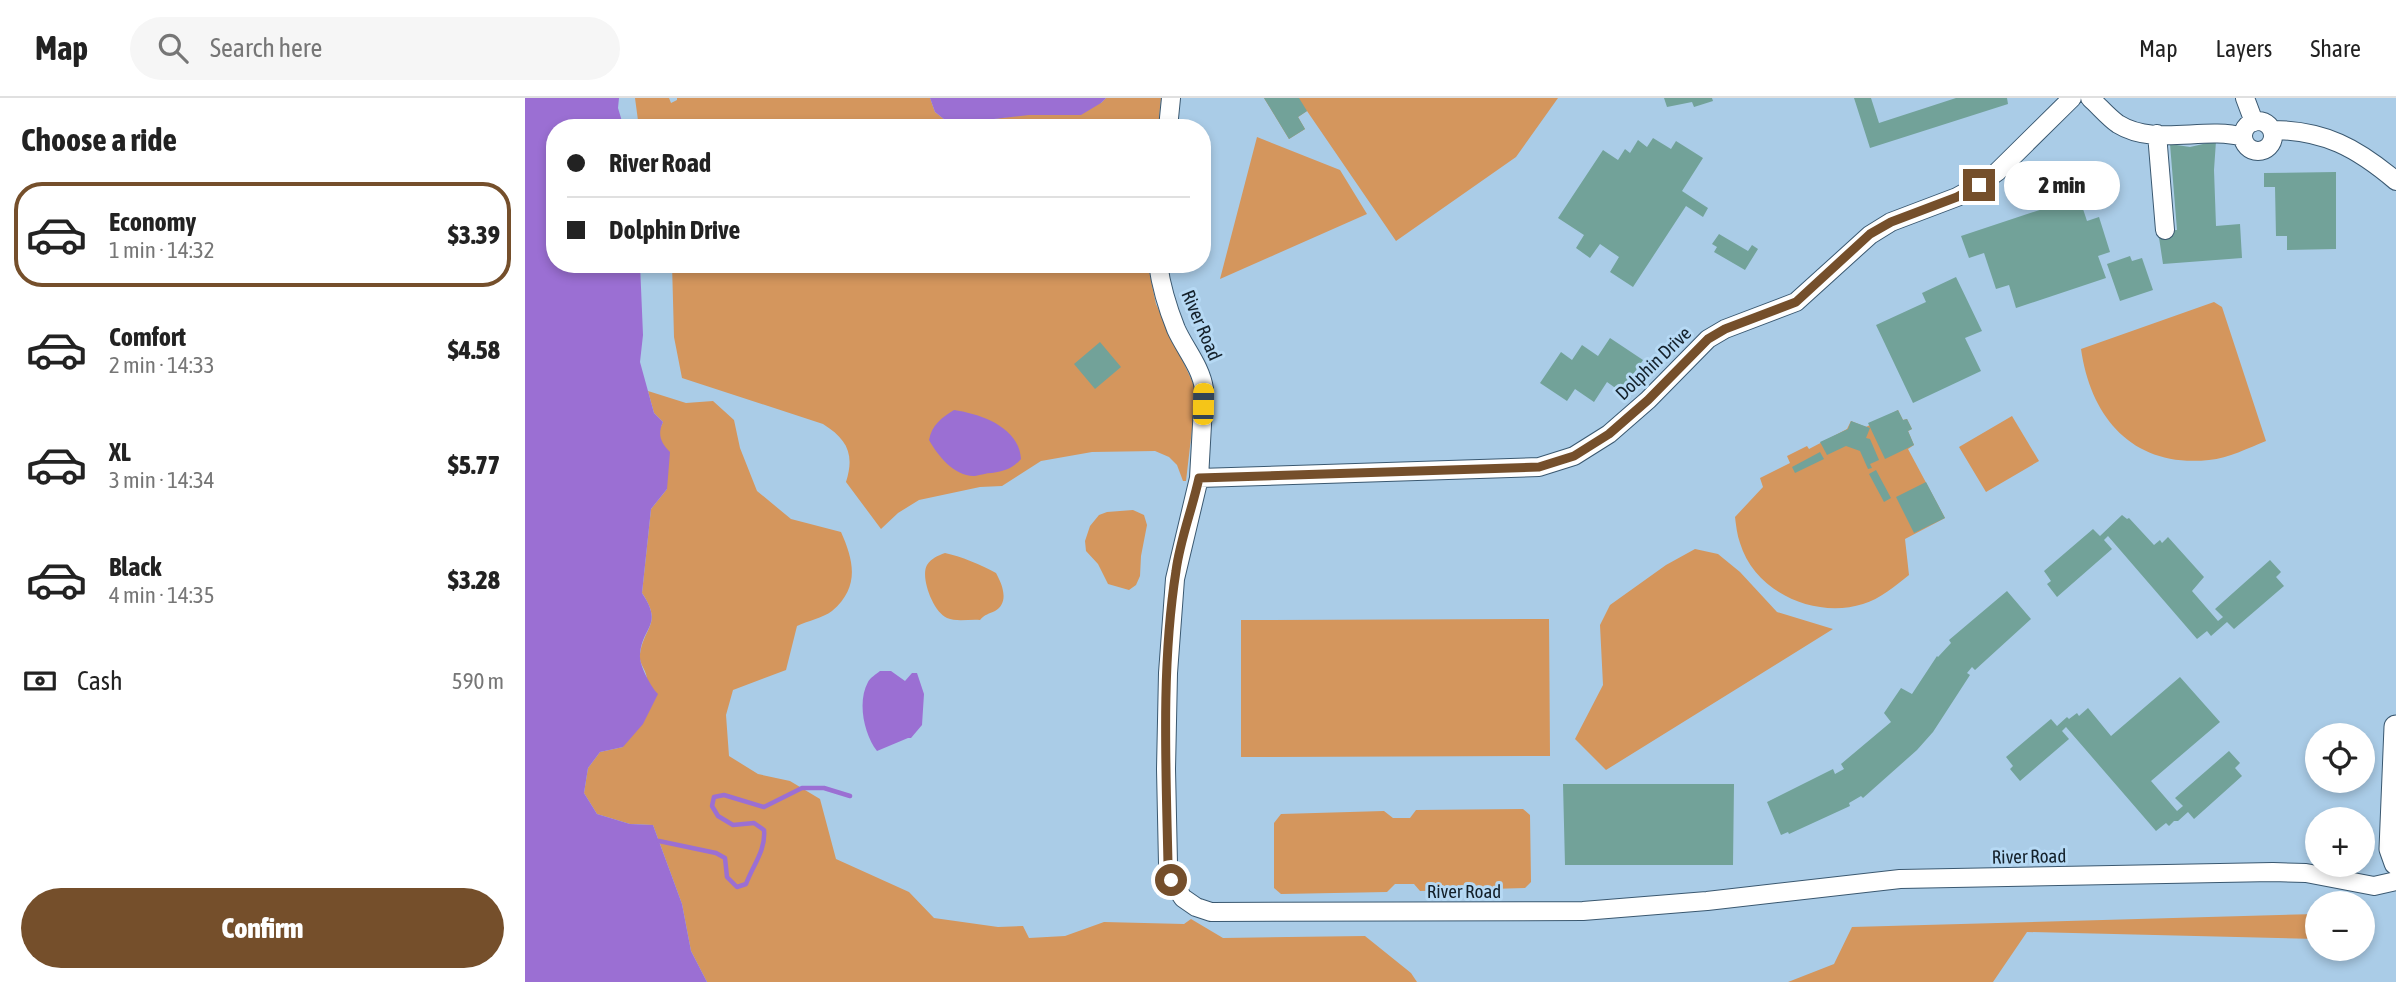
<!DOCTYPE html>
<html lang="en">
<head>
<meta charset="utf-8">
<style>
	body { margin:0; font-family:"Asap Condensed",sans-serif; background:#f6f6f6; color:#222; height:100vh; display:flex; flex-direction:column; font-size:26px; white-space:nowrap }
	* { box-sizing:border-box; margin:0 }
	p { font-size:23px; color:#767676 }
	.icon { flex:none; width:38px; height:38px; fill:none; stroke:currentColor; stroke-width:2; stroke-linecap:round; stroke-linejoin:round }
	.map { position:relative; flex:1; overflow:hidden }
	.sheet { display:flex; flex-direction:column; background:#fff; width:525px }
	.sheet>* { flex:none }
	.banner { position:absolute; left:21px; top:21px; width:665px; height:154px; border-radius:28px; box-shadow:0 4px 10px #0003; display:grid; align-content:center; height:154px; padding:0 21px; background:#fff }
	.fabs { position:absolute; left:1780px; top:625px; display:grid; gap:14px }
	.fabs a { display:grid; place-items:center; width:70px; height:70px; border-radius:50%; background:#fff; box-shadow:0 4px 10px #0003; font-size:35px }
	.end { position:absolute; width:32px; height:32px; margin:-16px; border:9px solid #754f2b; background:#fff; box-shadow:0 0 0 4px #fff }
	.from { border-radius:50% }
	.bubble { position:absolute; height:49px; border-radius:24px; background:#fff; box-shadow:0 4px 10px #0003; font-size:23px; font-weight:800; line-height:49px; text-align:center }
	.car { position:absolute; width:21px; height:42px; margin:-21px -10px; border-radius:9px; box-shadow:0 0 5px 2px #0007; background:linear-gradient(#f5c518 24%,#345 0 40%,#f5c518 0 76%,#345 0 86%,#f5c518 0) }
	.banner b { display:flex; align-items:center; gap:24px; height:66px; font-size:26px }
	.banner b+b { border-top:2px solid #e0e0e0 }
	.banner i { width:18px; height:18px; background:#222 }
	ul { padding:0; list-style:none }
	li { display:flex; align-items:center; gap:21px; height:105px; margin:0 14px 10px; padding:0 7px; border:4px solid transparent; border-radius:28px }
	li div { flex:1 }
	li b { display:block; font-size:26px }
	li em { font-style:normal; font-weight:800 }
	li.selected { border-color:#754f2b }
	li>.icon { width:63px; height:63px; stroke-width:1.5 }
	h2 { padding:0 21px; font-size:32px; line-height:84px }
	.pay { display:flex; align-items:center; gap:18px; height:77px; padding:0 21px; font-size:26px }
	.pay p { margin-inline-start:auto }
	.cta { display:flex; gap:14px; margin-top:auto; padding:14px 21px }
	.cta a { flex:1; height:80px; border-radius:42px; background:#754f2b; color:#fff; font-size:28px; font-weight:800; line-height:80px; text-align:center }
	header { display:flex; align-items:center; gap:42px; box-sizing:border-box; height:98px; padding:0 35px; background:#fff; border-bottom:2px solid #e0e0e0 }
	header strong { font-size:33px }
	nav { display:flex; gap:38px; margin-inline-start:auto; font-size:24px }
	.search { width:490px; height:63px; background:#f6f6f6; display:flex; align-items:center; gap:18px; box-sizing:border-box; padding:0 24px; border-radius:38px; color:#767676; font-size:26px }
	main { display:flex; flex:1; min-height:0 }
	.map>svg:first-child { display:block }
	.green { fill:#d4965d }
	.water { fill:#9b6fd3 }
	.lines { fill:none; stroke-linecap:round; stroke-linejoin:round }
	.stream { stroke:#9b6fd3; stroke-width:4.5 }
	.building { fill:#72a299 }
	.minor-casing { stroke:#3a5870; stroke-width:20 }
	.major-casing { stroke:#3a5870; stroke-width:25 }
	.minor { stroke:#fff; stroke-width:18 }
	.major { stroke:#fff; stroke-width:23 }
	.route { stroke:#754f2b; stroke-width:9 }
	.labels { text-anchor:middle; stroke-width:6; stroke-linejoin:round; paint-order:stroke }
	.street-label { font-size:19px; fill:#14212b; stroke:#b6d9f4 }
</style>
</head>
<body>
<header>
<strong>Map</strong>
<div class="search"><svg class="icon" aria-label="search" viewBox="0 0 24 24"><circle cx="10" cy="10" r="6"/><path d="M15 15l6 6"/></svg>Search here</div>
<nav><a>Map</a><a>Layers</a><a>Share</a></nav>
</header>
<main>
<section class="sheet">
<h2>Choose a ride</h2>
<ul>
<li class="selected"><svg class="icon" aria-label="car" viewBox="0 0 24 24"><path d="M5 17H2v-5l4-1 3-4h7l3 4 3 1v5h-3M9 17h6M6 11h13"/><circle cx="7" cy="17" r="2"/><circle cx="17" cy="17" r="2"/></svg><div><b>Economy</b><p>1 min · 14:32</p></div><em>$3.39</em></li>
<li><svg class="icon" aria-label="car" viewBox="0 0 24 24"><path d="M5 17H2v-5l4-1 3-4h7l3 4 3 1v5h-3M9 17h6M6 11h13"/><circle cx="7" cy="17" r="2"/><circle cx="17" cy="17" r="2"/></svg><div><b>Comfort</b><p>2 min · 14:33</p></div><em>$4.58</em></li>
<li><svg class="icon" aria-label="car" viewBox="0 0 24 24"><path d="M5 17H2v-5l4-1 3-4h7l3 4 3 1v5h-3M9 17h6M6 11h13"/><circle cx="7" cy="17" r="2"/><circle cx="17" cy="17" r="2"/></svg><div><b>XL</b><p>3 min · 14:34</p></div><em>$5.77</em></li>
<li><svg class="icon" aria-label="car" viewBox="0 0 24 24"><path d="M5 17H2v-5l4-1 3-4h7l3 4 3 1v5h-3M9 17h6M6 11h13"/><circle cx="7" cy="17" r="2"/><circle cx="17" cy="17" r="2"/></svg><div><b>Black</b><p>4 min · 14:35</p></div><em>$3.28</em></li>
</ul>
<div class="pay"><svg class="icon" aria-label="cash" viewBox="0 0 24 24"><path d="M3 7h18v10H3z"/><circle cx="12" cy="12" r="2"/></svg>Cash<p>590 m</p></div>
<div class="cta"><a>Confirm</a></div>
</section>
<div class="map">
<svg width="1871" height="884" viewBox="0 0 1871 884">
	<rect width="100%" height="100%" fill="#aacce7"/>
	<path class="green" d="M110 0H144L146 5 152 2V0H405L410 14 430 30H114Z
		M581 0H636L633 30H455L469 21 576 5Z
		M739 0H1033L991 59 871 143 782 13 773 19 780 31 764 41Z
		M732 39 815 72 842 116 695 181Z
		M147 166 623 168 631 206 669 287 671 297 661 383H658L652 367 644 359 630 353 567 354 516 363 477 388 455 389 394 402 373 415 356 431 321 384C330 356 322 341 298 326L157 280 149 239Z
		M1689 204 1697 209 1741 343C1723 350 1704 360 1684 362 1609 370 1566 321 1556 251Z
		M123 293 161 305 188 303 209 322 215 350 232 393 266 421 316 434C329 463 335 489 307 513 298 520 282 523 272 528L261 572 208 592 201 617 204 658 233 676 265 683 295 701 311 761 384 794 409 820 473 829 498 828 504 840 540 838 579 824 659 826 666 821 698 840 840 838 886 875 892 884H182L166 853 157 806 128 727 105 726 72 716 59 695 63 670 75 654 98 649C103 634 122 595 122 582 122 572 113 565 115 556 119 528 138 526 117 495L126 411 142 391 134 333 138 324 129 315Z
		M1373 312 1378 322 1382 321 1387 331 1383 333 1389 347 1383 351 1420 420 1380 441 1384 477C1370 488 1355 501 1338 506 1291 521 1230 495 1215 445 1212 437 1211 427 1210 419L1238 389 1235 380 1265 365 1262 358 1282 348 1284 351 1322 331 1326 323 1341 329Z
		M1487 318 1514 363 1461 394 1434 349Z
		M608 412 619 417 622 427 616 458 615 478 611 487 604 492 583 486 573 466 561 453 560 443 565 428 574 417 582 414Z
		M1170 451 1193 456 1215 474 1252 514 1308 531 1081 672 1050 641 1078 587 1075 527 1085 507 1141 467Z
		M420 455C435 458 457 467 471 475 477 486 485 504 470 513 464 516 460 516 455 522 445 521 431 524 422 520 408 514 395 479 402 467 407 460 412 458 420 455Z
		M1024 521 1025 658 716 659V522Z
		M998 711 1005 717 1006 784 1000 790 895 793 889 786H870L862 794 756 796 749 790V725L756 716 859 713 868 720H885L891 712Z
		M1792 816V841L1502 834 1468 884H1263L1309 866 1327 829Z"/>
	<path class="water" d="M0 0H94L93 10 99 30H30V166H115L118 237 115 264 129 315 138 324C132 337 136 345 145 354L142 391 126 411 117 495C139 528 117 528 115 557 114 567 126 589 133 596L118 626 98 649 75 654 63 670 59 695 72 716 105 726 128 727 157 806 166 853 182 884H0Z
		M405 0H581L576 5 556 17H504L469 21 455 30H430L410 14Z
		M429 312C456 316 494 329 496 361 487 371 480 373 467 375 461 375 456 377 450 378 430 379 413 358 404 342 407 327 416 320 429 312Z
		M355 573H366L380 583 387 575H392L399 596 397 627 386 640H383L352 653C339 636 332 604 343 584 345 580 351 576 355 573Z"/>
	<g class="lines">
		<path class="stream" d="M134 743 191 755 200 760 202 779 212 789 221 786C228 767 241 752 239 732L229 725 208 727 193 718 187 708 189 699 199 697 239 709 277 690H299L325 698"/>
	</g>
	<path class="building" d="M739 0H774L782 13 773 19 780 31 764 41Z
		M1139 0H1187L1188 3 1169 9 1167 4 1142 9Z
		M1329 0H1346L1354 25 1431 0H1482L1483 6 1345 50Z
		M1128 40 1146 51 1151 43 1178 60 1157 93 1183 110 1178 119 1161 108 1108 189 1085 174 1094 159 1075 146 1065 160 1051 150 1059 137 1033 120 1078 52 1093 62 1100 51 1105 55 1113 42 1122 49Z
		M1691 43 1689 72 1691 128 1715 126 1717 160 1638 166 1633 133 1652 132 1645 46 1665 49Z
		M1811 74V151L1762 152V138H1751L1750 89H1739V75Z
		M1554 99 1562 123 1574 119 1585 154 1573 158 1581 180 1491 210 1484 187 1471 191 1459 155 1444 160 1436 138Z
		M1194 136 1223 153 1227 147 1233 151 1220 172 1189 154 1192 149 1187 146Z
		M1605 158 1607 163 1617 160 1628 192 1595 203 1582 166Z
		M1431 179 1457 233 1440 240 1456 273 1388 305 1351 227 1401 204 1397 195Z
		M1085 240 1118 262 1096 294 1082 284 1069 304 1050 291 1042 303 1015 285 1036 254 1047 262 1057 247 1073 258Z
		M575 244 596 269 570 291 549 266Z
		M1373 312 1378 322 1382 321 1387 331 1383 333 1389 347 1360 361 1343 325Z
		M1326 323 1345 330 1341 340 1345 341 1354 362 1345 366 1347 370 1343 371 1335 353 1321 348 1302 357 1295 344 1323 331Z
		M1295 354 1299 361 1270 375 1267 369Z
		M1351 372 1366 400 1359 404 1344 376Z
		M1401 384 1420 420 1389 435 1371 399Z
		M1597 417 1602 421 1604 420 1629 447 1635 442 1637 445 1643 439 1679 479 1667 493 1693 523 1698 519 1690 511 1745 462 1756 474 1751 479 1759 488 1709 531 1702 524 1686 538 1682 533 1672 541 1583 438 1579 442 1587 451 1532 499 1522 486 1526 483 1519 473 1568 431 1575 438Z
		M1482 493 1506 521 1450 572 1447 569 1442 575 1445 577 1408 634 1392 652 1338 700 1336 698 1324 705 1325 708 1264 736 1263 734 1256 737 1242 704 1308 671 1310 676 1319 671 1316 666 1366 624 1359 615 1376 590 1387 596 1412 558 1413 559 1426 545 1424 542Z
		M1655 579 1695 624 1626 683 1652 713 1658 708 1650 700 1704 653 1715 665 1710 670 1717 678 1669 721 1663 714 1653 723H1649L1644 728 1641 725 1631 733 1541 629 1537 633 1544 641 1495 683 1485 671 1488 668 1481 659 1526 621 1532 628 1542 619 1544 621 1552 615 1554 618 1563 610 1586 638Z
		M1038 686H1209L1208 767H1040Z"/>
	<g class="lines">
		<g class="minor-casing">
			<path id="minor" d="M1565 0C1574 8 1583 19 1593 26 1630 49 1679 28 1718 39
				M1720 0 1729 24
				M1718 38a15 15 0 1 1 30 0a15 15 0 1 1-30 0Z
				M643 30 646 0
				M1747 32C1799 32 1832 50 1871 83
				M1632 36 1640 132
				M633 166C636 188 643 211 651 231 660 251 676 269 679 291L674 380 650 481 643 575 641 671 643 766 646 782 658 800 671 809 686 814 1058 813 1182 803 1375 781 1748 774 1781 775 1849 788 1871 783
				M674 380 1014 369 1049 358 1084 336 1123 302 1183 241 1200 231 1271 204 1345 137 1366 124 1432 99 1454 87 1472 74 1547 0"/>
		</g>
		<g class="major-casing">
			<path id="major" d="M1871 629 1866 751 1871 765"/>
		</g>
		<use href="#minor" class="minor"/>
		<use href="#major" class="major"/>
	</g>
	<g class="lines">
		<path class="route" d="M646 782 643 766C641 670 636 568 651 473 655 442 667 412 674 380L1014 369 1049 358 1084 336 1123 302 1183 241 1200 231 1271 204 1345 136 1366 124 1432 99 1454 87"/>
	</g>
	<g class="labels">
		<g class="street-label">
			<text transform="translate(677 227) rotate(67)" y="7">River Road</text>
			<text transform="translate(1128 265) rotate(-44)" y="7">Dolphin Drive</text>
			<text transform="translate(1504 758) rotate(-1)" y="7">River Road</text>
			<text x="939" y="800">River Road</text>
		</g>
	</g>
</svg>
<div class="fabs">
<a><svg class="icon" aria-label="locate" viewBox="0 0 24 24"><circle cx="12" cy="12" r="6"/><path d="M12 2v4M12 18v4M2 12h4M18 12h4"/></svg></a>
<a>+</a>
<a>−</a>
</div>
<i class="end from" style="left:646px;top:782px"></i>
<i class="end" style="left:1454px;top:87px"></i>
<div class="bubble" style="left:1479px;top:63px;width:116px">2 min</div>
<i class="car" style="left:678px;top:306px;rotate:1deg"></i>
<div class="banner">
<b><i class="from"></i>River Road</b>
<b><i></i>Dolphin Drive</b>
</div>
</div>
</main>
</body>
</html>
